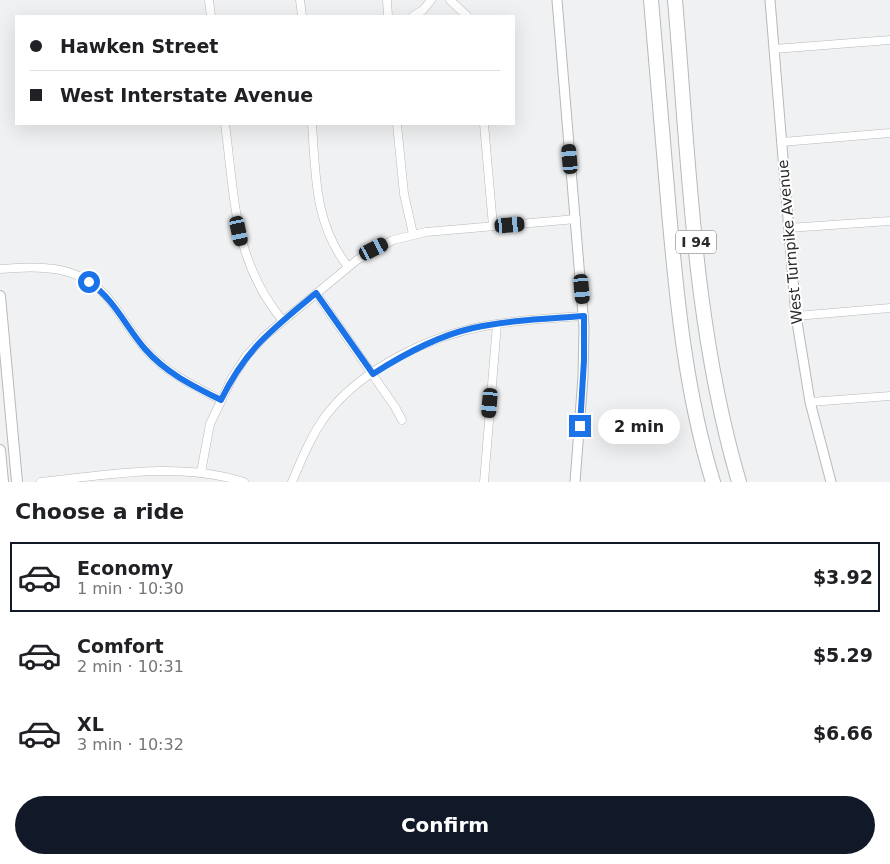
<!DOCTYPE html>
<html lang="en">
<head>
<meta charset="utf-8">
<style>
	body { margin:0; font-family:"DejaVu Sans",sans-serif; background:#f2f2f2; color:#202124; height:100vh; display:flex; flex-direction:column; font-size:19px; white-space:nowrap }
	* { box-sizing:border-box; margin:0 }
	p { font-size:16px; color:#757577 }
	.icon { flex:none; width:28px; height:28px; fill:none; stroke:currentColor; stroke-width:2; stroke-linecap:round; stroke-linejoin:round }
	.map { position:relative; height:482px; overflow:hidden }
	.panel { display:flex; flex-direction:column; background:#fff; flex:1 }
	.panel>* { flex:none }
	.top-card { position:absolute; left:15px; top:15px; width:500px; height:110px; border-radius:0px; box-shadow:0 5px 20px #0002; display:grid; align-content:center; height:110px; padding:0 15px; background:#fff }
	.end { position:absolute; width:22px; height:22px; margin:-11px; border:6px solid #1a73e8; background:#fff; box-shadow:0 0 0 2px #fff }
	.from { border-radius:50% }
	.bubble { position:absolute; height:35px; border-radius:18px; background:#fff; box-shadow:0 5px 20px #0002; font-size:16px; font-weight:600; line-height:35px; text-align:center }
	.car { position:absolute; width:15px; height:30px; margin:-15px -8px; border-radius:6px; box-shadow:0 0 4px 1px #0007; background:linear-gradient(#222 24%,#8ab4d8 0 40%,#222 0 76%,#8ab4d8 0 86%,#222 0) }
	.top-card b { display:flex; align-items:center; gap:18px; height:48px; font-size:19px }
	.top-card b+b { border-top:1px solid #e0e0e0 }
	.top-card i { width:12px; height:12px; background:#202124 }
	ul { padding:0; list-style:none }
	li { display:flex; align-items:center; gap:15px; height:70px; margin:0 10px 8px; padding:0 5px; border:2px solid transparent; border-radius:0px }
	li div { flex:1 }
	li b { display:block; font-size:19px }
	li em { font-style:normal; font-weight:600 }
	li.current { border-color:#111827 }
	li>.icon { width:45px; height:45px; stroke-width:1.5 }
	h2 { padding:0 15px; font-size:22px; line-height:60px }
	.button { display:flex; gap:10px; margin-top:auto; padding:10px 15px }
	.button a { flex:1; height:58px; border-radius:30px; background:#111827; color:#fff; font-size:20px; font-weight:600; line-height:58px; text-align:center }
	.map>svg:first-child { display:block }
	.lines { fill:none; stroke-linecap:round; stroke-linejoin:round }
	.minor-casing { stroke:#b8b9ba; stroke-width:9 }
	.tertiary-casing { stroke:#b8b9ba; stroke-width:11 }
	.secondary-casing { stroke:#b8b9ba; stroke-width:12 }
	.motorway-casing { stroke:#b8b9ba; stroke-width:16 }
	.minor { stroke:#fff; stroke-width:8 }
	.tertiary { stroke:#fff; stroke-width:9 }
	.secondary { stroke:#fff; stroke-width:10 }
	.motorway { stroke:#fff; stroke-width:14 }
	.route { stroke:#1a73e8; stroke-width:6 }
	.labels { text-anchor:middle; stroke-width:4; stroke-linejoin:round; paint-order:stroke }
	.shield { fill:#fff; stroke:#686969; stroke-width:1 }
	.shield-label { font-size:14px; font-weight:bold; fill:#282929 }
	.street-label { font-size:15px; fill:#282929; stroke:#fff }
</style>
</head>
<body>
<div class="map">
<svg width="890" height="482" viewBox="0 0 890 482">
	<rect width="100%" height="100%" fill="#f0f1f2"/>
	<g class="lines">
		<g class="minor-casing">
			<path id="minor" d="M209 0 211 16
				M300 0 302 16
				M387 0 388 16
				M450 0 467 16
				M413 16 423 10 431 0
				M774 49 890 40
				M225 124C235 197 233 261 283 321
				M312 124C316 177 314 222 348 267
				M397 124 404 194 413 234
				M484 124 493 226
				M782 142 890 133
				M788 228 890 221
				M0 269C42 265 83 265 111 302 124 319 134 337 148 352 169 374 194 386 221 400
				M316 293 395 407 402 420
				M796 316 890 308
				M810 402 890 396
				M201 472 210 424 232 378 247 355 266 335 357 260 393 240 426 232 576 219
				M41 482C108 475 179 461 244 482
				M292 482C302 458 312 434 327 414 363 368 429 336 485 326 517 320 551 318 584 316
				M484 482 497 324"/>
		</g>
		<g class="tertiary-casing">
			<path id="tertiary" d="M557 0 584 327 583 377 575 482
				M770 0 796 316 810 402 831 482"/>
		</g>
		<g class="secondary-casing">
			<path id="secondary" d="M0 296 17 482
				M0 450 3 482"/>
		</g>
		<g class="motorway-casing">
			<path id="motorway" d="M651 0C657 71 663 141 669 212 677 302 686 394 713 482
				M675 0C689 161 693 326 739 482"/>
		</g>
		<use href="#minor" class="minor"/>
		<use href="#tertiary" class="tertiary"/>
		<use href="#secondary" class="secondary"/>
		<use href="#motorway" class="motorway"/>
	</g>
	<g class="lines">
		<path class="route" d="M89 282C114 299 126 327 145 349 166 373 193 386 221 400 247 347 272 330 316 293L373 374C404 354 437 336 473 328 509 320 547 319 584 316V360L580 426"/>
	</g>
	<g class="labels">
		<rect class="shield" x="676" y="230.5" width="40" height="23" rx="4"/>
		<g class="shield-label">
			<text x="696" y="247">I 94</text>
		</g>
		<g class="street-label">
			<text transform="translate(790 242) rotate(-95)" y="5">West Turnpike Avenue</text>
		</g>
	</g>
</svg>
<i class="end from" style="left:89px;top:282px"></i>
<i class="end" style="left:580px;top:426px"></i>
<div class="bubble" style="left:598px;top:409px;width:82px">2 min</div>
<i class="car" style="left:570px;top:159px;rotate:355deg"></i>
<i class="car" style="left:510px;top:225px;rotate:85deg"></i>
<i class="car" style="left:239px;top:231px;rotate:168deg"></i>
<i class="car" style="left:374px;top:249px;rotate:63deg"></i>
<i class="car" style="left:582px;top:289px;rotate:175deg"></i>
<i class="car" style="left:490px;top:403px;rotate:185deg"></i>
<div class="top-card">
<b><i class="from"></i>Hawken Street</b>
<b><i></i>West Interstate Avenue</b>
</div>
</div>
<section class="panel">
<h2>Choose a ride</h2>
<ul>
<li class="current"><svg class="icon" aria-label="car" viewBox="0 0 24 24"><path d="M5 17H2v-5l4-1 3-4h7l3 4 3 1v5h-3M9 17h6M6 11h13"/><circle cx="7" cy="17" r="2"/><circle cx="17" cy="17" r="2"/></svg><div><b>Economy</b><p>1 min · 10:30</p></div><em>$3.92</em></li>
<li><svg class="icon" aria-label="car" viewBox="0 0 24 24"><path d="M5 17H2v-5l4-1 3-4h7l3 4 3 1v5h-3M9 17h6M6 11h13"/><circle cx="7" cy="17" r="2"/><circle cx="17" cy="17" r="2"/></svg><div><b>Comfort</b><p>2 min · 10:31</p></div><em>$5.29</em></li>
<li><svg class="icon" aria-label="car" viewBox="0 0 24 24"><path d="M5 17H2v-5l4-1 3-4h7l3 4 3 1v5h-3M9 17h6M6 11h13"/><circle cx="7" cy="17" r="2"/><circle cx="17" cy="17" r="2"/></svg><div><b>XL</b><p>3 min · 10:32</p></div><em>$6.66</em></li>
</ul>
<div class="button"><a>Confirm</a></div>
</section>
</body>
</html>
